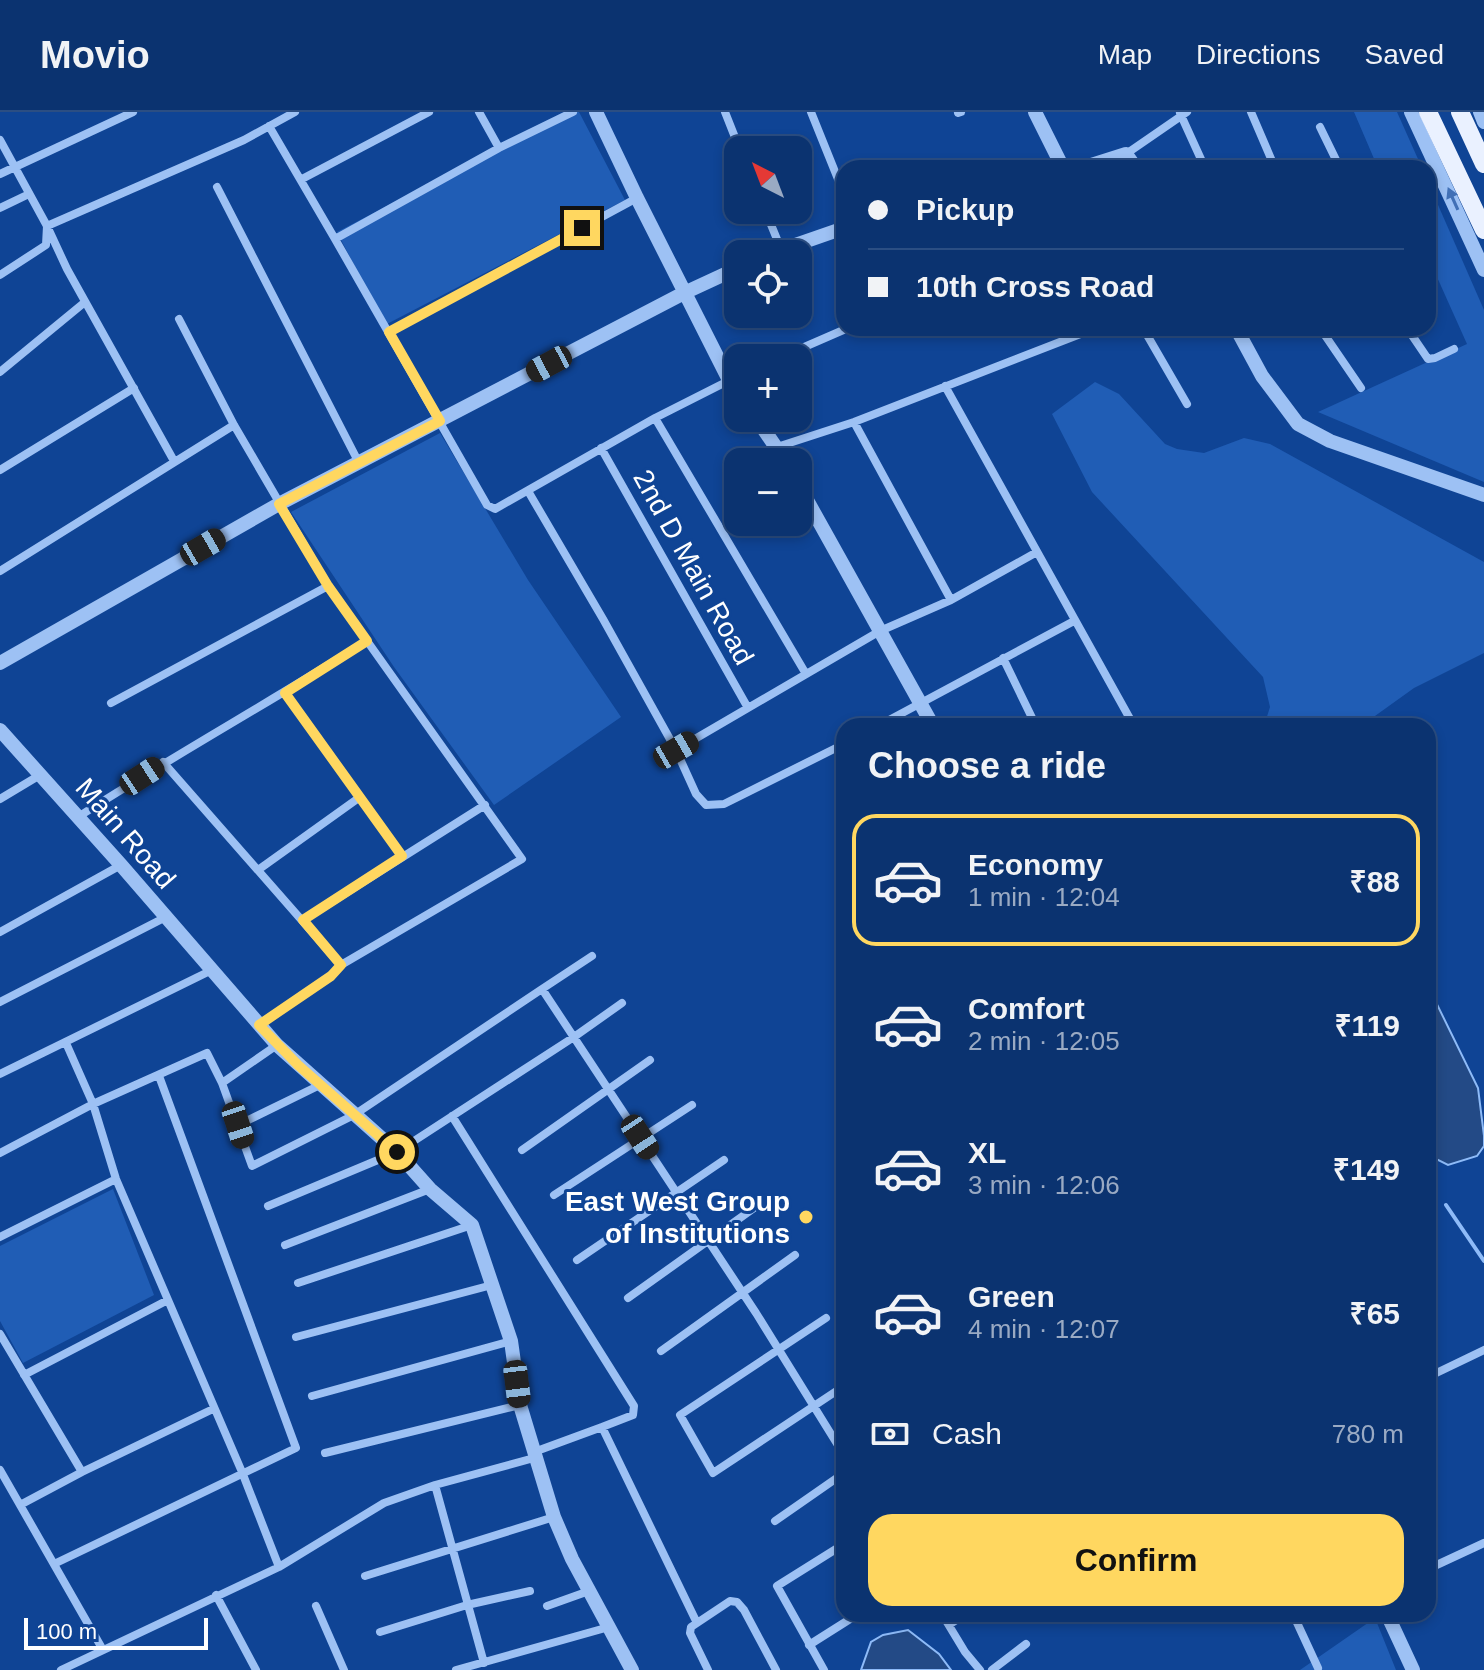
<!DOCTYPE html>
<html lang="en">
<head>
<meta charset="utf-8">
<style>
	body { margin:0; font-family:Helvetica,sans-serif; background:#193f78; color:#f1f3f6; height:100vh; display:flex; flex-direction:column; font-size:30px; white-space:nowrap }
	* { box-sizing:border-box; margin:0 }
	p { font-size:26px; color:#9aaac3 }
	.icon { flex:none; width:44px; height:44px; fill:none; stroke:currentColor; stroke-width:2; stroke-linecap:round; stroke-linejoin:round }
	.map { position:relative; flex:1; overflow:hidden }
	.details { position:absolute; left:836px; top:606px; width:600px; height:904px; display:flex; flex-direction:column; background:#0b3370; border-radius:24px; box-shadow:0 4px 12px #0003,0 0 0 2px #2b4e83 }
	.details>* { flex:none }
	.banner { position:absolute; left:836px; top:48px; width:600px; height:176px; border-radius:24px; box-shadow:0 4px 12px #0003,0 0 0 2px #2b4e83; display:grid; align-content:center; height:176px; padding:0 32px; background:#0b3370 }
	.needle { width:52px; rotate:318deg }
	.tools { position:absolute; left:724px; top:24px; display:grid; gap:16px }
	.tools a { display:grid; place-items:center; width:88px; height:88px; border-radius:16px; background:#0b3370; box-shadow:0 4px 12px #0003,0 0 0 2px #2b4e83; font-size:40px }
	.scale { position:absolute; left:24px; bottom:20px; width:184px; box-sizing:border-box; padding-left:8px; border:4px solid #fff; border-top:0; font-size:22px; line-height:28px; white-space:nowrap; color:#fff; -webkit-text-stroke:6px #0f4495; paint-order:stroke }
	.end { position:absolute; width:36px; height:36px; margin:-18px; border:10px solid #ffd760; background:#111; box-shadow:0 0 0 4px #111 }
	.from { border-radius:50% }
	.car { position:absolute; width:24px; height:48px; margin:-24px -12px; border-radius:10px; box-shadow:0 0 6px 2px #0007; background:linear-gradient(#222 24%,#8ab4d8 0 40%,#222 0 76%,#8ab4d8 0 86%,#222 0) }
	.banner b { display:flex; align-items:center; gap:28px; height:76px; font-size:30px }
	.banner b+b { border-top:2px solid #2b4e83 }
	.banner i { width:20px; height:20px; background:#f1f3f6 }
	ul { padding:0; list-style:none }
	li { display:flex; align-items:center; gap:24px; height:132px; margin:0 16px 12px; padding:0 16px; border:4px solid transparent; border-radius:24px }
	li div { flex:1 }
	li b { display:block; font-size:30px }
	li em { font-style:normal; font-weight:800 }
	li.selected { border-color:#ffd760 }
	li>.icon { width:72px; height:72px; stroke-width:1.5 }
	h2 { padding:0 32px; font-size:36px; line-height:96px }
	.pay { display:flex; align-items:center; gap:20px; height:88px; padding:0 32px; font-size:30px }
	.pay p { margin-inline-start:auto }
	.action { display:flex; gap:16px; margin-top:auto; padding:16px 32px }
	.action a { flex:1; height:92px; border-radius:24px; background:#ffd760; color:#111; font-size:32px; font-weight:800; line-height:92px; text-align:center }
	header { display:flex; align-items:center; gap:48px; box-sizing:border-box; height:112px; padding:0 40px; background:#0b3370; border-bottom:2px solid #2b4e83 }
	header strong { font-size:38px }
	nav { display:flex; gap:44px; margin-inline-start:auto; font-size:28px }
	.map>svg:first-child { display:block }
	.green { fill:#205db5 }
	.water { fill:#234a86; stroke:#8ebbf8; stroke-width:2 }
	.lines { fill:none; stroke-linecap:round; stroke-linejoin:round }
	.stream { stroke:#8ebbf8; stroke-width:4 }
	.minor { stroke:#9dc1f4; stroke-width:8 }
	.tertiary { stroke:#9dc1f4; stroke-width:14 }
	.primary { stroke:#eaf1ff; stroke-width:18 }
	.oneway { fill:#4170b6 }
	.route { stroke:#ffd760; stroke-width:10 }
	.poi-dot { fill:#ffd760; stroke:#0f4495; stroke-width:3 }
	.labels { text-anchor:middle; stroke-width:6; stroke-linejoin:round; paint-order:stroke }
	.street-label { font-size:28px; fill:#fff; stroke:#0f4495 }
	.poi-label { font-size:28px; font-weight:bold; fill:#fff; stroke:#0f4495; text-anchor:end }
</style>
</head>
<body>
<header>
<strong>Movio</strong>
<nav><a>Map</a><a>Directions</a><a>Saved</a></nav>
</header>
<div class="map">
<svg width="1484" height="1558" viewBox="0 0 1484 1558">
	<rect width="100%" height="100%" fill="#0f4495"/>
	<path class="green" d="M567 0H579L625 88 385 213 337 120Z
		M1354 0H1397L1422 56H1378Z
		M1428 70 1484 198V370L1318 300 1467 232 1428 145Z
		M1095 270 1119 282 1165 332 1177 337 1204 341 1244 326 1270 332 1484 450V541L1414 576 1361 614H1264L1270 595 1263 565 1092 380 1052 302Z
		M440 321 528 468 621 605 494 693 394 555 291 400Z
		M113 1077 154 1183 23 1251 0 1209V1134Z
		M1375 1506 1396 1558H1300Z"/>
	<path class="water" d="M1428 874 1478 976 1484 1024V1034L1477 1044 1448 1053 1428 1043Z
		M908 1518 939 1542 951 1558H861L871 1530 883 1523Z"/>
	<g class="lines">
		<path class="stream" d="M1446 1093 1484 1149"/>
		<path class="minor" d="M479 0 499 36
			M573 0 499 36 335 127 487 393 495 397 655 306 738 264
			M725 0 740 38
			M811 0 844 82
			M1251 0 1275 56
			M958 1 961 0
			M1180 1 1205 56
			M269 14 335 127
			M1320 15 1340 56
			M0 28 47 114 46 133 0 163
			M1126 42 1187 0
			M0 62 133 0
			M302 67 429 0
			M217 75 359 351
			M0 96 29 82
			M765 98 781 137
			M179 207 234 313 328 474 522 747 341 853 331 864 259 913
			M1143 216 1187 292
			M1320 216 1361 276
			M1407 216 1428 247 1435 246 1454 237
			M389 220 637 86
			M779 246 848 216
			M0 260 85 190
			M945 274 1134 614
			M655 306 806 562
			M854 310 951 488
			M777 335 854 310 1096 216
			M601 336 748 596
			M174 349 67 157 47 114 244 28 295 0
			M0 358 134 276
			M528 379 603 507 676 638 696 682 706 693 724 692 844 632
			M0 459 234 313
			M1003 546 1036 614
			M285 581 402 744
			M111 591 328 474
			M878 614 1074 509
			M676 638 880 519 951 488 1037 440
			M163 650 341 853
			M0 687 40 663
			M78 705C173 644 272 589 367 529
			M258 758 360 685
			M303 808 485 693
			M0 820 121 753
			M542 877 592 844
			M0 890 164 806
			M66 931 93 992 116 1067 242 1360 279 1455
			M0 962 210 859
			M222 971 277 933
			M452 1004 634 1294 633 1303 602 1315
			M238 1013 320 973
			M522 1038 650 948
			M0 1041 93 992 207 941 222 971 252 1054 354 1003 542 877 756 1201 844 1343
			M554 1083 692 993
			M268 1094 397 1040 574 925 622 891
			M0 1125 116 1067
			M285 1133 430 1077
			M577 1148 724 1048
			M298 1171 472 1113
			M1428 1183 1433 1192
			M628 1186 761 1091
			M826 1206 680 1303 713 1361 844 1274
			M0 1222 82 1360 213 1297
			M296 1225 492 1173
			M661 1239 795 1143
			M24 1263 166 1189
			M1428 1265 1484 1238
			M312 1284 511 1229
			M534 1340 602 1315 696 1509
			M325 1341 520 1293
			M0 1358 103 1538
			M435 1373 484 1551
			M20 1393 82 1360
			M775 1409 844 1361
			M54 1452 296 1336 159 964
			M1428 1457 1484 1431
			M365 1464 554 1405
			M216 1483 256 1558
			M316 1494 344 1558
			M547 1494 589 1479
			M942 1502 965 1540 980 1558
			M1293 1502 1318 1556
			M949 1513 965 1502
			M380 1520 467 1493 530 1479
			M809 1533 858 1502
			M61 1558 279 1455 384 1391 435 1373 534 1346
			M456 1558 609 1515
			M708 1558 690 1521 691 1515 730 1489 737 1490 744 1498 776 1558
			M824 1558 777 1474 844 1432
			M992 1558 1026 1532"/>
		<path class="tertiary" d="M596 0 637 86 729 268 738 281
			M1035 0 1063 56
			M1411 0 1484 158
			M1480 0 1484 10
			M1082 56 1126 42 1136 56
			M769 142 844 116
			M1236 216 1262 264 1298 312 1330 329 1484 383
			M756 306 786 350
			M798 372 933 614
			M0 551 279 392 684 181 738 156
			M0 618 121 753 277 933 397 1040 430 1077 472 1113 511 1229 520 1293 554 1405 572 1447 632 1558
			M1387 1502 1413 1558"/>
		<path class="primary" d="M1428 0 1484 118
			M1460 0 1484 52"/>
	</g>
	<defs><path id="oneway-solid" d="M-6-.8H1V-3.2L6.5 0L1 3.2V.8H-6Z" transform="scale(2)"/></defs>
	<use class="oneway" href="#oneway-solid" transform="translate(1453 87) rotate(-114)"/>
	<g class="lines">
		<path class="route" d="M397 1040 298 953 259 913 331 864 341 853 303 808 402 744 285 581 367 529 328 474 279 392 440 309 389 220 582 116"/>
	</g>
	<circle class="poi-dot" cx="806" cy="1105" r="8"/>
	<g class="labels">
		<g class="street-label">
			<text transform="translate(694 455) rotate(61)" y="10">2nd D Main Road</text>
			<text transform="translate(126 721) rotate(49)" y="10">Main Road</text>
		</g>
		<g class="poi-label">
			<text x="790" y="1099">East West Group<tspan x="790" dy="32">of Institutions</tspan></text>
		</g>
	</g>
</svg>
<div class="tools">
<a><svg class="needle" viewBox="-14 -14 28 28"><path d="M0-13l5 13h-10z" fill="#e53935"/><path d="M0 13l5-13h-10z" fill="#9aaac3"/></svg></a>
<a><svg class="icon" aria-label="locate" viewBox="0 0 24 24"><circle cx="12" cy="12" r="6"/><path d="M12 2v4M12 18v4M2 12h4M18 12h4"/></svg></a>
<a>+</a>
<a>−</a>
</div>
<div class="scale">100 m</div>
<i class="end from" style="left:397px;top:1040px"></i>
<i class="end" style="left:582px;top:116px"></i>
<i class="car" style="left:549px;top:252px;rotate:242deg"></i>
<i class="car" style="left:203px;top:435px;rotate:60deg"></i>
<i class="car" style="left:676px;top:638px;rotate:60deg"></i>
<i class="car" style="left:142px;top:664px;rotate:57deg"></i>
<i class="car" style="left:238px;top:1013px;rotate:162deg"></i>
<i class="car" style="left:640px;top:1025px;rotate:147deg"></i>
<i class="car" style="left:517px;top:1272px;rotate:173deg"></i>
<div class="banner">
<b><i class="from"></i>Pickup</b>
<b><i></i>10th Cross Road</b>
</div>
<section class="details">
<h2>Choose a ride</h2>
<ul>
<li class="selected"><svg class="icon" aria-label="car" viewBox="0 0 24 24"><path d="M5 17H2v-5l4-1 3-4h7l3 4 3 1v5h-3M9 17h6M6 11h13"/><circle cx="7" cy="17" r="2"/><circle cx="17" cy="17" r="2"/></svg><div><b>Economy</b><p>1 min · 12:04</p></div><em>₹88</em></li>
<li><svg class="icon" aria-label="car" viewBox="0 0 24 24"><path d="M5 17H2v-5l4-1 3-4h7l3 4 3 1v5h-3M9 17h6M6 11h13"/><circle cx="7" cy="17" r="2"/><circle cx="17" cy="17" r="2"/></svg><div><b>Comfort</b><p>2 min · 12:05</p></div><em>₹119</em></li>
<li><svg class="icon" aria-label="car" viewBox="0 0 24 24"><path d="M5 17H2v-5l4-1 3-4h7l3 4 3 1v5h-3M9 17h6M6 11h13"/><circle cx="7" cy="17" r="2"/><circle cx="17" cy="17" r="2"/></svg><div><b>XL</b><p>3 min · 12:06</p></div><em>₹149</em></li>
<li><svg class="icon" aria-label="car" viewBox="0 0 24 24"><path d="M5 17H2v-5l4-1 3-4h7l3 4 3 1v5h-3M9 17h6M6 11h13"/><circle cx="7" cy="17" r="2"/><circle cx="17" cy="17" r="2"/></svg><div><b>Green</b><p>4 min · 12:07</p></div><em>₹65</em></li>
</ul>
<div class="pay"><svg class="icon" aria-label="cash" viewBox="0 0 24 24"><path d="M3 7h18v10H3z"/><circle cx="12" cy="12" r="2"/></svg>Cash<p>780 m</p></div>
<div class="action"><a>Confirm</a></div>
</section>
</div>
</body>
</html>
